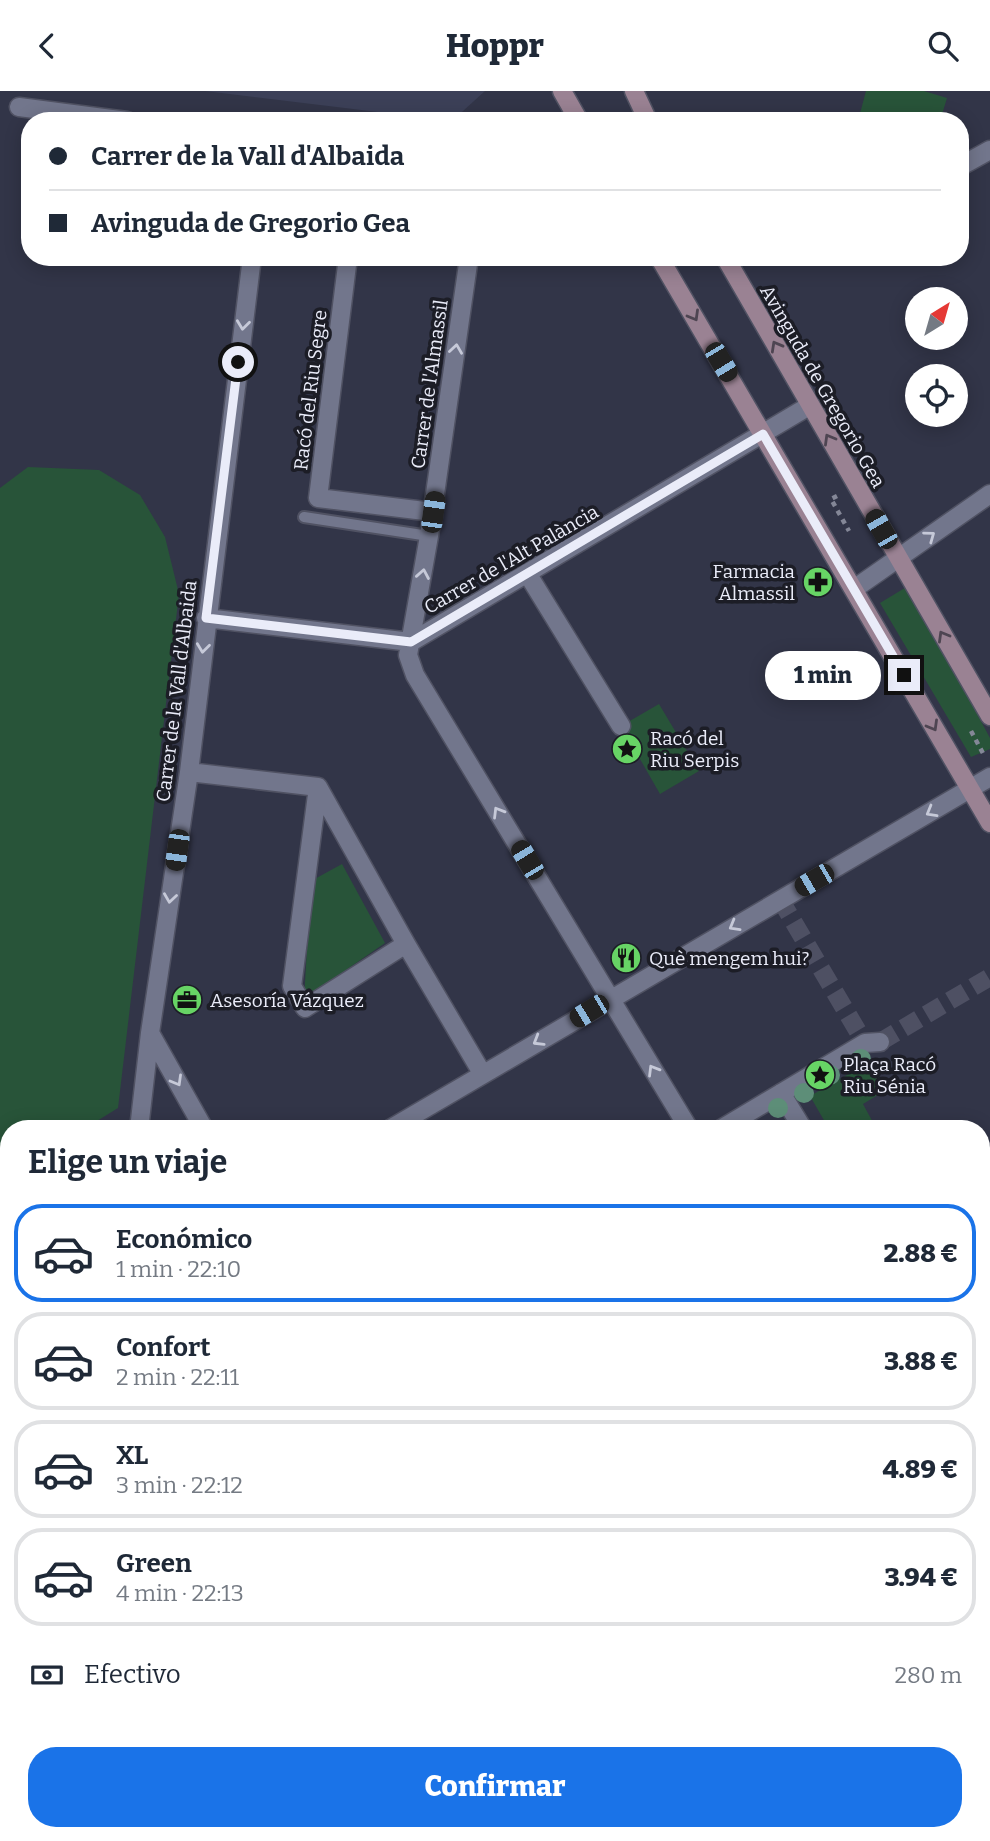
<!DOCTYPE html>
<html lang="es">
<head>
<meta charset="utf-8">
<style>
	body { margin:0; font-family:Bitter,serif; background:#f6f6f7; color:#1f2937; height:100vh; display:flex; flex-direction:column; font-size:26px; white-space:nowrap }
	* { box-sizing:border-box; margin:0 }
	p { font-size:23px; color:#747a83 }
	.icon { flex:none; width:38px; height:38px; fill:none; stroke:currentColor; stroke-width:2; stroke-linecap:round; stroke-linejoin:round }
	.map { position:relative; flex:1; overflow:hidden }
	.side { position:absolute; left:0px; top:1029px; width:990px; height:721px; display:flex; flex-direction:column; background:#fff; border-radius:28px 28px 0 0; box-shadow:0 4px 18px #0003 }
	.side>* { flex:none }
	.top-card { position:absolute; left:21px; top:21px; width:948px; height:154px; border-radius:28px; box-shadow:0 4px 18px #0003; display:grid; align-content:center; height:154px; padding:0 28px; background:#fff }
	.needle { width:46px; rotate:37deg }
	.controls { position:absolute; left:905px; top:196px; display:grid; gap:14px }
	.controls a { display:grid; place-items:center; width:63px; height:63px; border-radius:50%; background:#fff; box-shadow:0 4px 18px #0003; font-size:35px }
	.end { position:absolute; width:32px; height:32px; margin:-16px; border:9px solid #eaecf9; background:#111; box-shadow:0 0 0 4px #111 }
	.from { border-radius:50% }
	.bubble { position:absolute; height:49px; border-radius:24px; background:#fff; box-shadow:0 4px 18px #0003; font-size:23px; font-weight:800; line-height:49px; text-align:center }
	.car { position:absolute; width:21px; height:42px; margin:-21px -10px; border-radius:9px; box-shadow:0 0 5px 2px #0007; background:linear-gradient(#222 24%,#8ab4d8 0 40%,#222 0 76%,#8ab4d8 0 86%,#222 0) }
	.top-card b { display:flex; align-items:center; gap:24px; height:66px; font-size:26px }
	.top-card b+b { border-top:2px solid #e0e1e3 }
	.top-card i { width:18px; height:18px; background:#1f2937 }
	ul { padding:0; list-style:none }
	li { display:flex; align-items:center; gap:21px; height:98px; margin:0 14px 10px; padding:0 14px; border:4px solid #e0e1e3; border-radius:28px }
	li div { flex:1 }
	li b { display:block; font-size:26px }
	li em { font-style:normal; font-weight:800 }
	li.active { border-color:#1a73e8 }
	li>.icon { width:63px; height:63px; stroke-width:1.5 }
	h2 { padding:0 28px; font-size:32px; line-height:84px }
	.pay { display:flex; align-items:center; gap:18px; height:77px; padding:0 28px; font-size:26px }
	.pay p { margin-inline-start:auto }
	.action { display:flex; gap:14px; margin-top:auto; padding:14px 28px }
	.action a { flex:1; height:80px; border-radius:28px; background:#1a73e8; color:#fff; font-size:28px; font-weight:800; line-height:80px; text-align:center }
	header { display:flex; justify-content:space-between; align-items:center; height:91px; padding:0 28px; background:#fff; font-size:32px; font-weight:800 }
	.map>svg:first-child { display:block }
	.built { fill:#3c4058 }
	.green { fill:#285439 }
	.lines { fill:none; stroke-linecap:round; stroke-linejoin:round }
	.street-tunnel { stroke:#4e5063; stroke-width:18; stroke-dasharray:18 9; stroke-linecap:butt }
	.lane-casing { stroke:#505263; stroke-width:14 }
	.street-casing { stroke:#505263; stroke-width:21 }
	.secondary-casing { stroke:#505263; stroke-width:21 }
	.path { stroke:#848797; stroke-width:4.5; stroke-dasharray:5 5; stroke-linecap:butt }
	.lane { stroke:#72768c; stroke-width:10 }
	.street { stroke:#72768c; stroke-width:18 }
	.secondary { stroke:#9a8293; stroke-width:18 }
	.tree { fill:#5d8e78 }
	.oneway { stroke:#4e4552 }
	.oneway2 { stroke:#c6c9d8 }
	.route { stroke:#eaecf9; stroke-width:9 }
	.labels { text-anchor:middle; stroke-width:7; stroke-linejoin:round; paint-order:stroke }
	.street-label { font-size:19px; fill:#eaecf9; stroke:#1c1d26 }
	.poi-label { font-size:19px; fill:#eaecf9; stroke:#1c1d26; text-anchor:start }
</style>
</head>
<body>
<header><svg class="icon" aria-label="back" viewBox="0 0 24 24"><path d="M15 5l-7 7 7 7"/></svg>Hoppr<svg class="icon" aria-label="search" viewBox="0 0 24 24"><circle cx="10" cy="10" r="6"/><path d="M15 15l6 6"/></svg></header>
<div class="map">
<svg width="990" height="1750" viewBox="0 0 990 1750">
	<rect width="100%" height="100%" fill="#323548"/>
	<path class="built" d="M205 0H485L452 30Z"/>
	<path class="green" d="M866 0H924L947 7 940 30H858Z
		M28 376 99 379 140 404 165 446 179 503 118 1017 84 1038H9V1084L0 1090V397Z
		M908 495 990 647V658L971 666 880 512Z
		M659 613 699 680 660 703 621 635Z
		M342 773 385 852 304 908 311 790Z
		M870 971 880 988 881 1002 863 1013 876 1037 829 1038 810 1005Z"/>
	<g class="lines">
		<path class="street-tunnel" d="M780 808 860 944
			M880 951 990 886"/>
		<g class="lane-casing">
			<path id="lane" d="M304 426 429 445"/>
		</g>
		<g class="street-casing">
			<path id="street" d="M19 16 127 30
				M961 75 990 59
				M348 166 318 407 433 421
				M469 166 429 445 408 564 415 584 689 1038
				M527 482 621 635
				M854 498 990 403
				M206 527 411 551 809 315
				M189 681 318 696
				M318 696 292 895 305 917 406 853
				M318 696 406 853 482 982
				M150 942 204 1038
				M781 1002 803 1038
				M139 1038 150 942 189 681 252 166
				M390 1038 990 686
				M721 1038 865 952 880 951
				M982 1545 990 1559
				M982 1715 990 1710
				M55 1741 59 1750
				M617 1741 622 1750
				M252 1750 267 1741
				M924 1750 938 1741"/>
		</g>
		<g class="secondary-casing">
			<path id="secondary" d="M562 0 579 30
				M634 0 648 30
				M659 166 990 732
				M725 166 990 625"/>
		</g>
		<path class="path" d="M837 405 831 408 849 440
			M971 640 985 666"/>
		<use href="#lane" class="lane"/>
		<use href="#street" class="street"/>
		<use href="#secondary" class="secondary"/>
	</g>
	<g class="tree">
		<circle cx="861" cy="968" r="10"/>
		<circle cx="830" cy="984" r="10"/>
		<circle cx="804" cy="1002" r="10"/>
		<circle cx="778" cy="1017" r="10"/>
	</g>
	<defs><path id="oneway-chevron" d="M-2-3.5L2.5 0L-2 3.5" fill="none" stroke-width="1.6" stroke-linecap="round" stroke-linejoin="round" transform="scale(1.75)"/></defs>
	<g class="oneway">
		<use href="#oneway-chevron" transform="translate(694 225) rotate(60)"/>
		<use href="#oneway-chevron" transform="translate(776 255) rotate(-119)"/>
		<use href="#oneway-chevron" transform="translate(829 348) rotate(-120)"/>
		<use href="#oneway-chevron" transform="translate(943 545) rotate(-120)"/>
		<use href="#oneway-chevron" transform="translate(933 635) rotate(60)"/>
	</g>
	<g class="oneway2">
		<use href="#oneway-chevron" transform="translate(243 234) rotate(97)"/>
		<use href="#oneway-chevron" transform="translate(456 258) rotate(-82)"/>
		<use href="#oneway-chevron" transform="translate(930 445) rotate(-36)"/>
		<use href="#oneway-chevron" transform="translate(423 483) rotate(-80)"/>
		<use href="#oneway-chevron" transform="translate(203 557) rotate(97)"/>
		<use href="#oneway-chevron" transform="translate(498 721) rotate(-121)"/>
		<use href="#oneway-chevron" transform="translate(931 721) rotate(150)"/>
		<use href="#oneway-chevron" transform="translate(170 807) rotate(98)"/>
		<use href="#oneway-chevron" transform="translate(734 835) rotate(150)"/>
		<use href="#oneway-chevron" transform="translate(538 950) rotate(149)"/>
		<use href="#oneway-chevron" transform="translate(653 979) rotate(-121)"/>
		<use href="#oneway-chevron" transform="translate(177 990) rotate(60)"/>
	</g>
	<g class="lines">
		<path class="route" d="M238 271 206 527 411 551 763 343 904 584"/>
	</g>
	<defs>
		<g id="pharmacy-disc" transform="scale(1.575)"><circle r="9.5" fill="#67d465" stroke="#1c1d26"/><path d="M-2-6h4v4h4v4h-4v4h-4v-4h-4v-4h4Z" fill="#111"/></g>
		<g id="sight-disc" transform="scale(1.575)"><circle r="9.5" fill="#67d465" stroke="#1c1d26"/><path d="M0-6L1.8-2.2L6-1.7L2.9 1.2L3.7 5.4L0 3.3L-3.7 5.4L-2.9 1.2L-6-1.7L-1.8-2.2Z" fill="#111"/></g>
		<g id="restaurant-disc" transform="scale(1.575)"><circle r="9.5" fill="#67d465" stroke="#1c1d26"/><path d="M-5-6h1v4h1v-4h1v4h1v-4h1v5L-1.5 .5V6h-2V.5L-5-1ZM5-6V6H3V1.5H1.5Q1.5-4 5-6Z" fill="#111"/></g>
		<g id="office-disc" transform="scale(1.575)"><circle r="9.5" fill="#67d465" stroke="#1c1d26"/><path d="M-6-3h4V-5.5h4V-3h4V5H-6ZM-1-4.5V-3h2v-1.5ZM-6 0V1H6V0Z" fill="#111"/></g>
	</defs>
	<g fill-rule="evenodd">
		<use href="#pharmacy-disc" x="818" y="491"/>
		<use href="#sight-disc" x="627" y="658"/>
		<use href="#restaurant-disc" x="626" y="867"/>
		<use href="#office-disc" x="187" y="909"/>
		<use href="#sight-disc" x="820" y="984"/>
	</g>
	<g class="labels">
		<g class="street-label">
			<text transform="translate(429 293) rotate(-82)" y="7">Carrer de l'Almassil</text>
			<text transform="translate(823 295) rotate(60)" y="7">Avinguda de Gregorio Gea</text>
			<text transform="translate(310 299) rotate(-83)" y="7">Racó del Riu Segre</text>
			<text transform="translate(511 468) rotate(-30)" y="7">Carrer de l'Alt Palància</text>
			<text transform="translate(176 600) rotate(-83)" y="7">Carrer de la Vall d'Albaida</text>
		</g>
		<g class="poi-label">
			<text x="795" y="487" text-anchor="end">Farmacia<tspan x="795" dy="22">Almassil</tspan></text>
			<text x="650" y="654">Racó del<tspan x="650" dy="22">Riu Serpis</tspan></text>
			<text x="649" y="874">Què mengem hui?</text>
			<text x="210" y="916">Asesoría Vázquez</text>
			<text x="843" y="980">Plaça Racó<tspan x="843" dy="22">Riu Sénia</tspan></text>
		</g>
	</g>
</svg>
<div class="controls">
<a><svg class="needle" viewBox="-14 -14 28 28"><path d="M0-13l5 13h-10z" fill="#e53935"/><path d="M0 13l5-13h-10z" fill="#747a83"/></svg></a>
<a><svg class="icon" aria-label="locate" viewBox="0 0 24 24"><circle cx="12" cy="12" r="6"/><path d="M12 2v4M12 18v4M2 12h4M18 12h4"/></svg></a>
</div>
<i class="end from" style="left:238px;top:271px"></i>
<i class="end" style="left:904px;top:584px"></i>
<div class="bubble" style="left:765px;top:560px;width:116px">1 min</div>
<i class="car" style="left:721px;top:271px;rotate:149deg"></i>
<i class="car" style="left:433px;top:421px;rotate:8deg"></i>
<i class="car" style="left:881px;top:438px;rotate:330deg"></i>
<i class="car" style="left:177px;top:759px;rotate:188deg"></i>
<i class="car" style="left:527px;top:769px;rotate:329deg"></i>
<i class="car" style="left:814px;top:789px;rotate:240deg"></i>
<i class="car" style="left:589px;top:920px;rotate:239deg"></i>
<div class="top-card">
<b><i class="from"></i>Carrer de la Vall d'Albaida</b>
<b><i></i>Avinguda de Gregorio Gea</b>
</div>
<section class="side">
<h2>Elige un viaje</h2>
<ul>
<li class="active"><svg class="icon" aria-label="car" viewBox="0 0 24 24"><path d="M5 17H2v-5l4-1 3-4h7l3 4 3 1v5h-3M9 17h6M6 11h13"/><circle cx="7" cy="17" r="2"/><circle cx="17" cy="17" r="2"/></svg><div><b>Económico</b><p>1 min · 22:10</p></div><em>2.88 €</em></li>
<li><svg class="icon" aria-label="car" viewBox="0 0 24 24"><path d="M5 17H2v-5l4-1 3-4h7l3 4 3 1v5h-3M9 17h6M6 11h13"/><circle cx="7" cy="17" r="2"/><circle cx="17" cy="17" r="2"/></svg><div><b>Confort</b><p>2 min · 22:11</p></div><em>3.88 €</em></li>
<li><svg class="icon" aria-label="car" viewBox="0 0 24 24"><path d="M5 17H2v-5l4-1 3-4h7l3 4 3 1v5h-3M9 17h6M6 11h13"/><circle cx="7" cy="17" r="2"/><circle cx="17" cy="17" r="2"/></svg><div><b>XL</b><p>3 min · 22:12</p></div><em>4.89 €</em></li>
<li><svg class="icon" aria-label="car" viewBox="0 0 24 24"><path d="M5 17H2v-5l4-1 3-4h7l3 4 3 1v5h-3M9 17h6M6 11h13"/><circle cx="7" cy="17" r="2"/><circle cx="17" cy="17" r="2"/></svg><div><b>Green</b><p>4 min · 22:13</p></div><em>3.94 €</em></li>
</ul>
<div class="pay"><svg class="icon" aria-label="cash" viewBox="0 0 24 24"><path d="M3 7h18v10H3z"/><circle cx="12" cy="12" r="2"/></svg>Efectivo<p>280 m</p></div>
<div class="action"><a>Confirmar</a></div>
</section>
</div>
</body>
</html>
